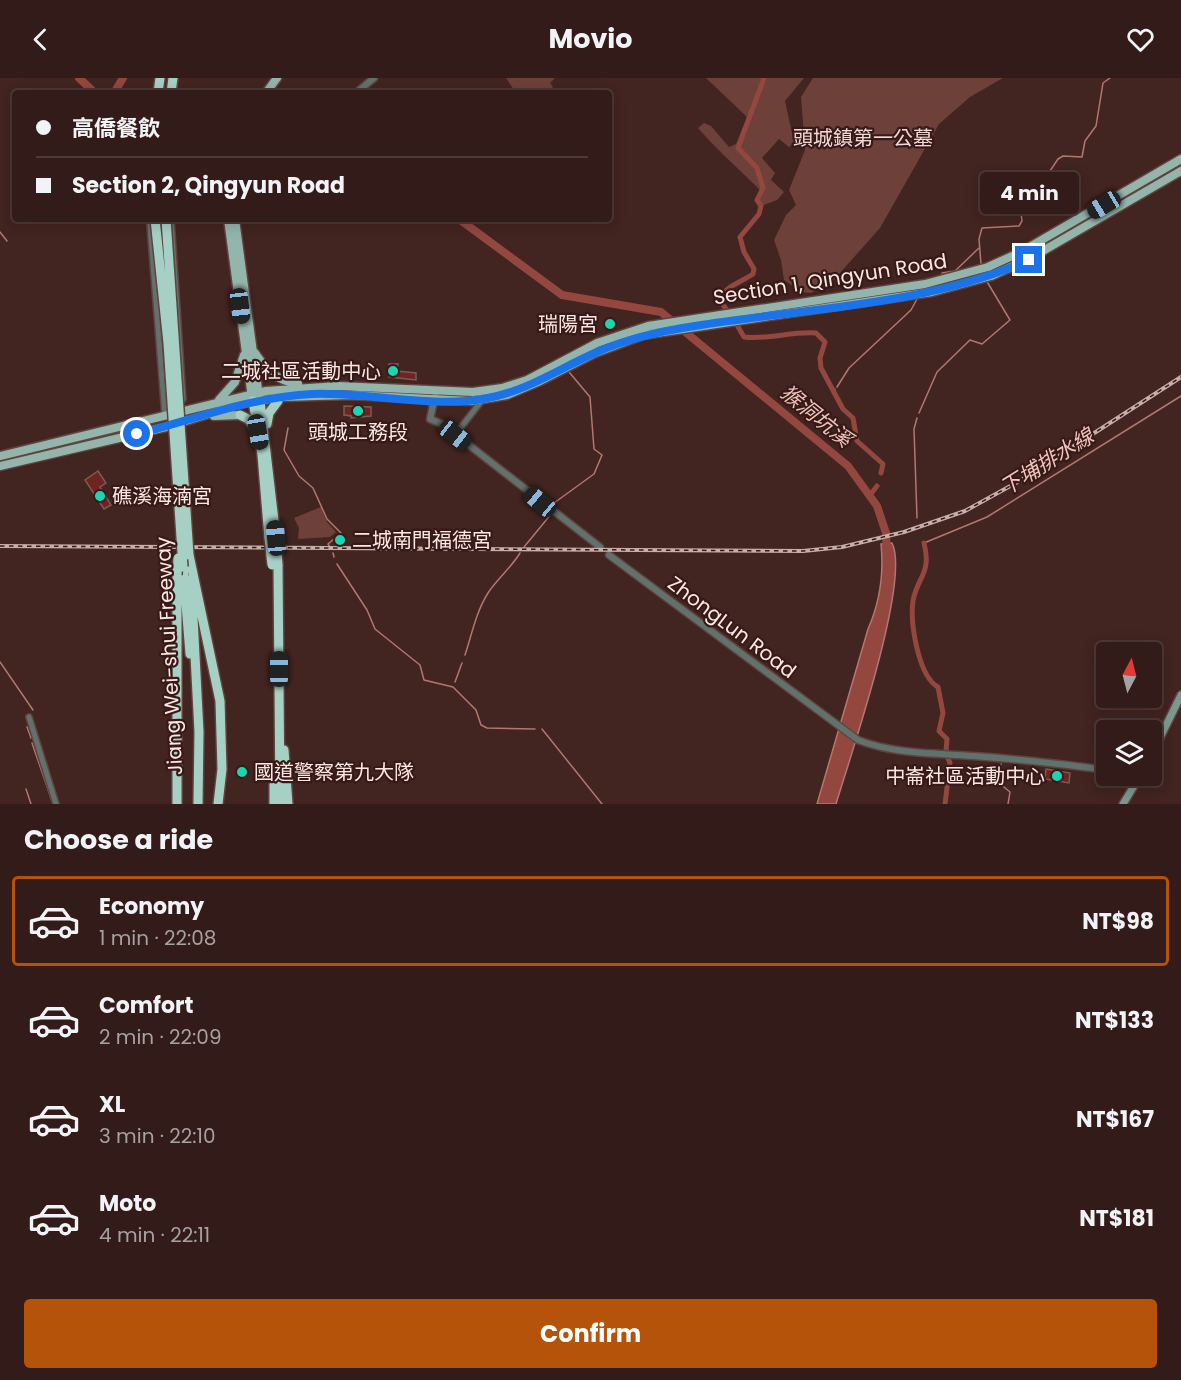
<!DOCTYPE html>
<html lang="en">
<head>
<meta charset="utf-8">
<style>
	body { margin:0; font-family:Poppins,"Noto Sans TC",sans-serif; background:#3a2421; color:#f1f3f6; height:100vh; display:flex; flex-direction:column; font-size:22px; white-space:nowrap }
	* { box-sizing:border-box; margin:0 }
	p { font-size:20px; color:#a8a1a2 }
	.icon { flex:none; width:33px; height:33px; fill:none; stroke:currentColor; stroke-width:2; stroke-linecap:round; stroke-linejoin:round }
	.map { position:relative; height:726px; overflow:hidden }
	.side { display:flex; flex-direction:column; background:#321b18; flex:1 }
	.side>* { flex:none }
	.guide { position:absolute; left:12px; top:12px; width:600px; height:132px; border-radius:6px; box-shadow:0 3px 15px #0003,0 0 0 2px #4d3937; display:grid; align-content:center; height:132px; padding:0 24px; background:#321b18 }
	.needle { width:39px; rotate:7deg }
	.fabs { position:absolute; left:1096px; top:564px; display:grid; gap:12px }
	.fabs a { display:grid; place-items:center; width:66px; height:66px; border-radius:6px; background:#321b18; box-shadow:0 3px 15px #0003,0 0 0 2px #4d3937; font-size:30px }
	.end { position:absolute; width:27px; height:27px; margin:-14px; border:8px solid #1a73e8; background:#fff; box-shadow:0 0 0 3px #fff }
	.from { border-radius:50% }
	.bubble { position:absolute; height:42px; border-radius:6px; background:#321b18; box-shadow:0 3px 15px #0003,0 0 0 2px #4d3937; font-size:20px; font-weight:700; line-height:42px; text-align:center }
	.car { position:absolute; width:18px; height:36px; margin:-18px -9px; border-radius:8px; box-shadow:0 0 4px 2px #0007; background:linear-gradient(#222 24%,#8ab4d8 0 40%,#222 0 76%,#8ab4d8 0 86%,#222 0) }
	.guide b { display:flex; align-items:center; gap:21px; height:57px; font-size:22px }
	.guide b+b { border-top:2px solid #4d3937 }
	.guide i { width:15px; height:15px; background:#f1f3f6 }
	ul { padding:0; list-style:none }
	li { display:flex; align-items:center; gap:18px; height:90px; margin:0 12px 9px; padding:0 12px; border:3px solid transparent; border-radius:6px }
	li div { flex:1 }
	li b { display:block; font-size:22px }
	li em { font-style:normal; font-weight:700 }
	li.on { border-color:#b45309 }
	li>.icon { width:54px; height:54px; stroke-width:1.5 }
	h2 { padding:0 24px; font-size:27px; line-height:72px }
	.cta { display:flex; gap:12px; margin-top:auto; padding:12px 24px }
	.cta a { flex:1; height:69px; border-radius:6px; background:#b45309; color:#fff; font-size:24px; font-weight:700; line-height:69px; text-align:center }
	header { display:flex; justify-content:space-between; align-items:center; height:78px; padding:0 24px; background:#321b18; font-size:27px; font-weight:700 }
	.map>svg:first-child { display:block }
	.green { fill:#6e403a }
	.water { fill:#94473f; stroke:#b37770; stroke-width:1.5 }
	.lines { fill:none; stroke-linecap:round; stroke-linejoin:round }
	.stream { stroke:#b37770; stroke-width:1.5 }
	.canal { stroke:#94473f; stroke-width:5 }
	.river { stroke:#94473f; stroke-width:8 }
	.building { fill:#6e2520; stroke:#7d5a55; stroke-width:1.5 }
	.minor-casing { stroke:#60433f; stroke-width:8 }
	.tertiary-casing { stroke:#60433f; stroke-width:9 }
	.secondary-casing { stroke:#60433f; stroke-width:10 }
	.primary-casing { stroke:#60433f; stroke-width:11 }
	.motorway-casing { stroke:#60433f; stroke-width:12 }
	.minor { stroke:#61716c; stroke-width:5 }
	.tertiary { stroke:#61716c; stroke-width:6 }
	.secondary { stroke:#7d9890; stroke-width:7 }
	.primary { stroke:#93b5ab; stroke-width:8 }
	.motorway { stroke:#a7d0c4; stroke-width:9 }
	.rail-casing { stroke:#c6aeab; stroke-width:4 }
	.rail { stroke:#371a17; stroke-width:1.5; stroke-dasharray:4.5; stroke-linecap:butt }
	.motorway-bridge-casing { stroke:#60433f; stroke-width:12; stroke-linecap:butt }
	.motorway-bridge { stroke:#a7d0c4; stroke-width:9 }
	.route { stroke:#1a73e8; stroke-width:8 }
	.poi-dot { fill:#1ad5b2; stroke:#371a17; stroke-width:2 }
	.labels { text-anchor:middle; stroke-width:4.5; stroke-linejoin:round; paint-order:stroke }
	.park-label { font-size:20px; fill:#f1d9d6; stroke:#371a17 }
	.street-label { font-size:20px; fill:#fce7e4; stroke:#371a17 }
	.poi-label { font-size:20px; fill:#fce7e4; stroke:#371a17; text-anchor:end }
	.water-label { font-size:21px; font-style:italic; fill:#f2c4bd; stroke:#371a17 }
</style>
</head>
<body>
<header><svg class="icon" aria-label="back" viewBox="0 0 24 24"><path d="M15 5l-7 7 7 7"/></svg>Movio<svg class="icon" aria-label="heart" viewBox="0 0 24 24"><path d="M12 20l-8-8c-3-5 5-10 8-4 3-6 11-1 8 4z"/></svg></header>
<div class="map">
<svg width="1181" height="726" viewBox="0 0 1181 726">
	<rect width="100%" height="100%" fill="#422420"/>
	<path class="green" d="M506 0H555L550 5 553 9 547 14 543 10 534 15H516Z
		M706 0H804L785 23 794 64 789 69 779 61 762 80 775 95 771 102 784 114 777 122 759 129 757 122 760 112C739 91 718 73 698 50L704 45 711 48 729 69 736 66 747 39Z
		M813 0H1003L970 19 939 46 880 150 832 204 811 215 802 214 784 202 781 182 774 162 786 137 796 127 789 112 805 72 801 19Z
		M321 429 327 444 336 454 330 459 298 461 299 450 294 440Z"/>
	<path class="water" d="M892 465C911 502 850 679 836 726H817L868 551C880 524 884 496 881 466Z"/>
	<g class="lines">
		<path class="stream" d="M0 154 7 163
			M981 186 979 161 982 150 1019 148 1022 143 1020 127 1035 104 1050 93 1058 81 1063 78 1082 79 1085 63 1096 48 1103 5 1110 0
			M942 195 955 193 979 170
			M837 309 849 290 911 232 917 221
			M833 314 835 311
			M919 335 937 294 970 262 982 266 1010 242 986 202
			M288 350 284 372 299 398 313 410 327 441 341 455 328 466 330 469
			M554 429V425L594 396 602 377 594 371 590 319 569 294
			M917 440 914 351 917 340
			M924 465 987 439 1181 318
			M524 469 552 435
			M333 475 334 479
			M337 486 367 532 375 551 420 587 424 602 453 609 476 632 481 647 487 650 535 651
			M465 577C472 556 476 534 488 515 496 502 511 490 520 475
			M0 584 33 632
			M455 604 462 585
			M27 649 31 660
			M542 651 602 726
			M32 665 53 726
			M1001 686 999 705 1010 714 1008 726
			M26 711 31 726"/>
		<path class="canal" d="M726 231 719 221C727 207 740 205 753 196L754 191 744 174 740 159 759 136 761 128 757 122 763 110 757 90 738 70 764 0
			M737 247 744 259C768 262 792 253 816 255L825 264 820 280 821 290 843 331 853 340 857 363 883 386 881 395
			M870 417 877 408
			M924 465C932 496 917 499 913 523 910 544 918 598 938 609L943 635 939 653 947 661 946 673
			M945 726 950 685 947 678"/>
		<path class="river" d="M79 0 95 15
			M114 15 123 0
			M459 141 562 217 661 234 848 388 877 428 886 455 887 476"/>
	</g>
	<path class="building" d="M389 286H398L397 293 416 295V302L389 299Z
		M344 328 371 329V338L351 340V338L344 337Z
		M98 393 106 405 100 409 111 427 104 431 85 402Z
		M1046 691 1070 695 1069 705 1045 701Z"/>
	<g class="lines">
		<g class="minor-casing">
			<path id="minor" d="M171 141 183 321
				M150 147 165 339
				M455 357 483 321
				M29 639 56 726"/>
		</g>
		<g class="tertiary-casing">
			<path id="tertiary" d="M356 15 374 0
				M436 314 430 341 442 346 600 469
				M609 477 858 662C894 676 934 675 973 678 1018 681 1062 686 1107 692
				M1125 698 1136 704"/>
		</g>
		<g class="secondary-casing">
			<path id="secondary" d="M1152 676 1181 617
				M1123 726 1140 698"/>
		</g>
		<g class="primary-casing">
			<path id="primary" d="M266 15 277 0
				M228 141 252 320
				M235 141 259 319
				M255 275C267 293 276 302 298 306
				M219 322 235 304 244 277
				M214 338 240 337
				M0 378 266 313 338 308 473 314 502 310 527 302 597 265 648 248 925 206 988 189 1021 174 1181 81
				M0 388 166 349 244 325 283 319 351 317 471 323 507 317 540 303 595 275 643 257 932 214 991 198 1029 181 1181 93"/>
		</g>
		<g class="motorway-casing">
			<path id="motorway" d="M158 15 160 0
				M171 15 173 0
				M253 323 262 377 269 460
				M260 323 276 460
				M240 337 248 341 255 351
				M267 346 269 335 278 323
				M189 477 220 623 222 691 218 726
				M278 487 280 726
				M183 489 190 576
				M191 501 199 654 198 726
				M284 672 288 726
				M274 707V726
				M177 726V497"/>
		</g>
		<use href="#minor" class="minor"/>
		<use href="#tertiary" class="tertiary"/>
		<use href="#secondary" class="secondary"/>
		<use href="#primary" class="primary"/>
		<use href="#motorway" class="motorway"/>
		<g class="rail-casing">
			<path id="rail" d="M0 468 803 473 842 469 904 454 965 433 1023 401 1181 299"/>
		</g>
		<use href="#rail" class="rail"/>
		<g class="motorway-bridge-casing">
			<path id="motorway-bridge" d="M155 141 168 265 183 489
				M166 141 189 477
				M269 460 272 487
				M276 460 278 487
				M177 497 178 480"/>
		</g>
		<use href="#motorway-bridge" class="motorway-bridge"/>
	</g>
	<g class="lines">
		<path class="route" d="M137 356C196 341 251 319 312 316 366 314 431 330 483 321 526 314 558 291 597 274 629 260 661 253 695 248 807 230 925 228 1029 182"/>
	</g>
	<g class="poi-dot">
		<circle cx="610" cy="246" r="6"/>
		<circle cx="393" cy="293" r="6"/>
		<circle cx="358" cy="333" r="6"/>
		<circle cx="100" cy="418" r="6"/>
		<circle cx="340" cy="462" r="6"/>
		<circle cx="242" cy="694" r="6"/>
		<circle cx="1057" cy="698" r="6"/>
	</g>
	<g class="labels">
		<g class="park-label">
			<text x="863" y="67">頭城鎮第一公墓</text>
		</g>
		<g class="street-label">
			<text transform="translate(830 201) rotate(-9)" y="7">Section 1, Qingyun Road</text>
			<text transform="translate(732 549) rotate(37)" y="7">ZhongLun Road</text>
			<text transform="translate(169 578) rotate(-93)" y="7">Jiang Wei-shui Freeway</text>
		</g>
		<g class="poi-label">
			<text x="598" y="253">瑞陽宮</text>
			<text x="381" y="300">二城社區活動中心</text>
			<text x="358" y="361" text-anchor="middle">頭城工務段</text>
			<text x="112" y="425" text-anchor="start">礁溪海湳宮</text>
			<text x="352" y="469" text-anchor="start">二城南門福德宮</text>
			<text x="254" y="701" text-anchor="start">國道警察第九大隊</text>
			<text x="1045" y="705">中崙社區活動中心</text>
		</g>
		<g class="water-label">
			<text transform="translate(816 338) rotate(39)" y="7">猴洞坑溪</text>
			<text transform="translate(1047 384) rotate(-32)" y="7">下埔排水線</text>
		</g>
	</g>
</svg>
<div class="fabs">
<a><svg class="needle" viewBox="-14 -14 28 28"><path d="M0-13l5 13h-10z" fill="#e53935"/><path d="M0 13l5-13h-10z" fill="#a8a1a2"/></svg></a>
<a><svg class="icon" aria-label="layers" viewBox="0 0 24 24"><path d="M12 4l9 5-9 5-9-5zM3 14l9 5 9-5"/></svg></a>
</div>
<i class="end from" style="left:137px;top:356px"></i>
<i class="end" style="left:1029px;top:182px"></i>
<div class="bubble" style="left:980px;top:94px;width:99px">4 min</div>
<i class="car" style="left:1104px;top:127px;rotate:239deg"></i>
<i class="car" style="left:240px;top:228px;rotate:173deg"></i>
<i class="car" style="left:258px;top:354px;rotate:170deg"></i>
<i class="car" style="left:455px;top:357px;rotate:128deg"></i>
<i class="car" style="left:540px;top:424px;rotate:310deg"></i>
<i class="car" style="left:276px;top:460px;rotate:355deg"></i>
<i class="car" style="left:279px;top:591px;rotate:0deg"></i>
<div class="guide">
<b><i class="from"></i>高僑餐飲</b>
<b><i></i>Section 2, Qingyun Road</b>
</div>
</div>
<section class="side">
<h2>Choose a ride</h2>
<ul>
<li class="on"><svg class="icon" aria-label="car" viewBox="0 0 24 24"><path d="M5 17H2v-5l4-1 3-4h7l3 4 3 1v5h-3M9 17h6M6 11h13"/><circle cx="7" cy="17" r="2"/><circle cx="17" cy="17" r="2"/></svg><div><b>Economy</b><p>1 min · 22:08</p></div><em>NT$98</em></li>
<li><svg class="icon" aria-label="car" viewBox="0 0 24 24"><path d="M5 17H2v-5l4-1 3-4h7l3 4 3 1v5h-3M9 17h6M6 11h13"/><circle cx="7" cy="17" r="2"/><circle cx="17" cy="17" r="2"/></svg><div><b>Comfort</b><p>2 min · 22:09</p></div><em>NT$133</em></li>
<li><svg class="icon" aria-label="car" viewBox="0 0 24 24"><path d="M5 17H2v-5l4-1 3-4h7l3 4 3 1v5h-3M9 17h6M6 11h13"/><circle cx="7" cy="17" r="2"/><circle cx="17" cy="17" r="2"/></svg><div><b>XL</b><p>3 min · 22:10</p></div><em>NT$167</em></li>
<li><svg class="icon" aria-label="car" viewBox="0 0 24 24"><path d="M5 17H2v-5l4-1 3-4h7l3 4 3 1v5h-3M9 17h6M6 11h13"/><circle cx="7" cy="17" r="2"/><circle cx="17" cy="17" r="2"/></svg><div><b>Moto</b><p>4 min · 22:11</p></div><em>NT$181</em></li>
</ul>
<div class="cta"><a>Confirm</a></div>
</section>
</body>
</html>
